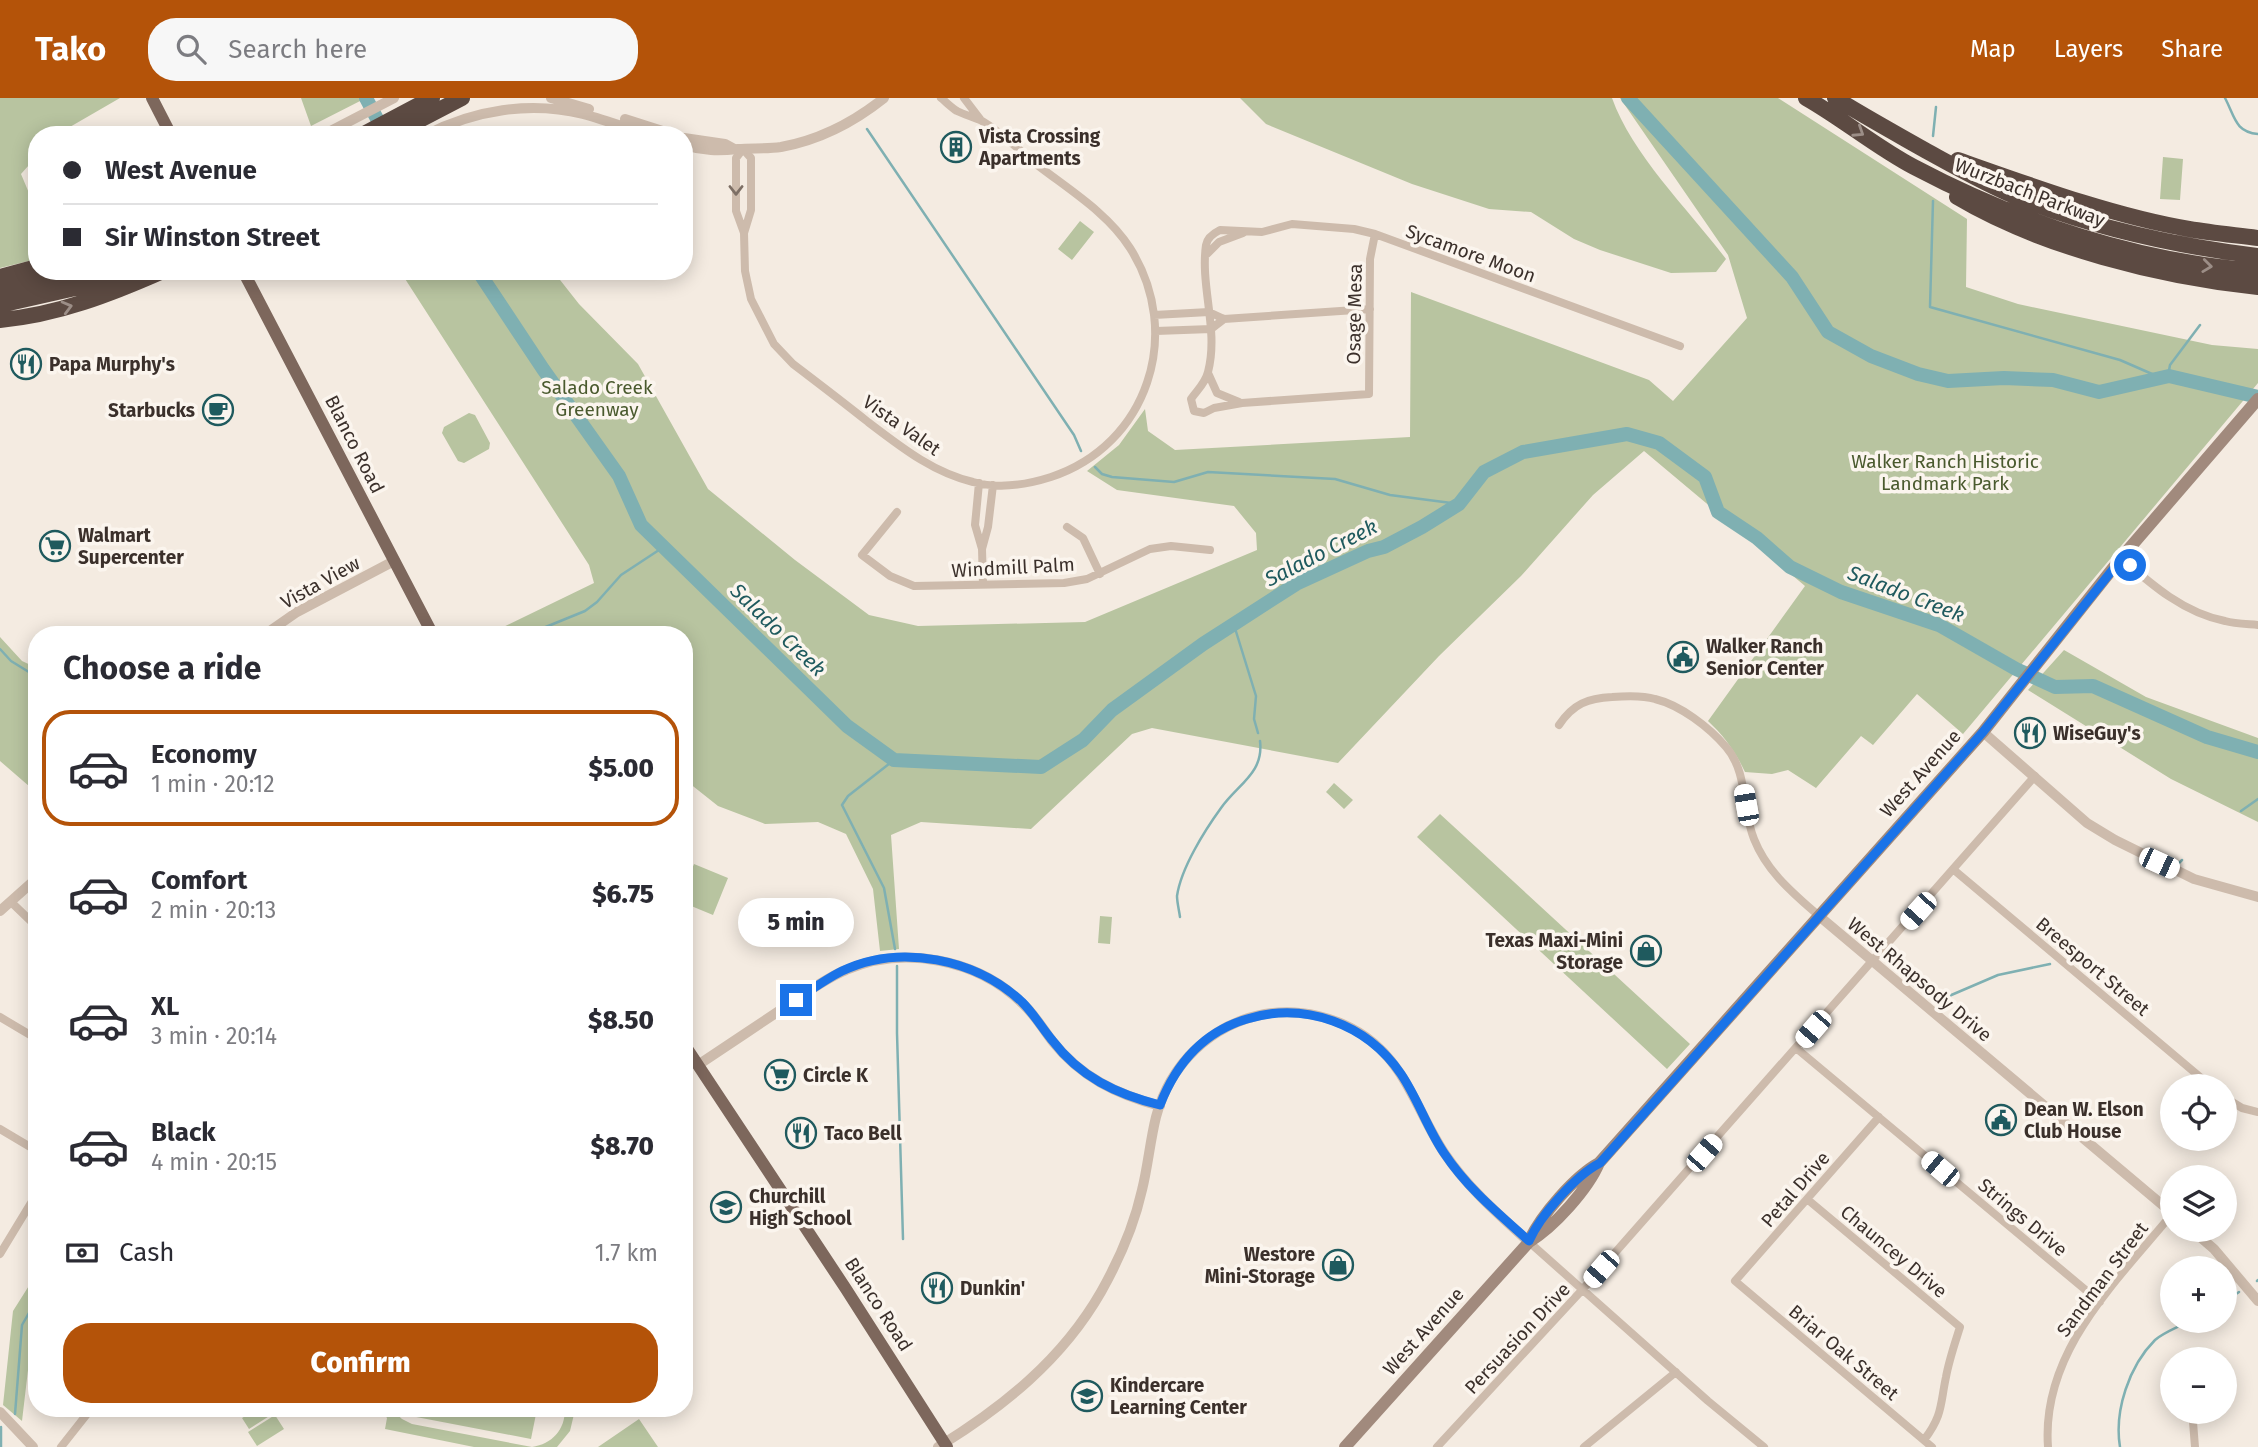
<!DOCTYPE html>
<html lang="en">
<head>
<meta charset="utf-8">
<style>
	body { margin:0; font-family:"Fira Sans",sans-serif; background:#f7f7f7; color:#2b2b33; height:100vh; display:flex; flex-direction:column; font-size:26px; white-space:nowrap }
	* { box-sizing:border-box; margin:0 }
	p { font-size:23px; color:#7c7c81 }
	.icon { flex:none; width:38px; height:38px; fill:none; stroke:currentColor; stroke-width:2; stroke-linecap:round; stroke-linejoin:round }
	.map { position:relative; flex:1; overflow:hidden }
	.panel { position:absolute; left:28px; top:528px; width:665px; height:791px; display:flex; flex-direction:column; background:#fff; border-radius:28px; box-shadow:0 4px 18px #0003 }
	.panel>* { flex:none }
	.hud { position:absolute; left:28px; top:28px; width:665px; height:154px; border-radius:28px; box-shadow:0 4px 18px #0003; display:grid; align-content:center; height:154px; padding:0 35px; background:#fff }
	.fabs { position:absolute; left:2160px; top:976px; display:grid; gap:14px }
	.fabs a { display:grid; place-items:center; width:77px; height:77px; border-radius:50%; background:#fff; box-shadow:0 4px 18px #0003; font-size:35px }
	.end { position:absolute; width:32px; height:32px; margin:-16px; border:9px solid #1a73e8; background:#fff; box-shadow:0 0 0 4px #fff }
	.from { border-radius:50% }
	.bubble { position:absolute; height:49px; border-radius:24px; background:#fff; box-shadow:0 4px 18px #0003; font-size:23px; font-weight:800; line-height:49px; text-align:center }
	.car { position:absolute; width:21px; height:42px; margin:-21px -10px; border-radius:9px; box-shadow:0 0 5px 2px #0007; background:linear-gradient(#fff 24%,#345 0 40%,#fff 0 76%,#345 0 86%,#fff 0) }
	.hud b { display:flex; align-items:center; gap:24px; height:66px; font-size:26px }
	.hud b+b { border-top:2px solid #e1e1e2 }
	.hud i { width:18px; height:18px; background:#2b2b33 }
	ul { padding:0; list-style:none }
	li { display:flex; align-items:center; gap:21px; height:116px; margin:0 14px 10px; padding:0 21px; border:4px solid transparent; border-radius:28px }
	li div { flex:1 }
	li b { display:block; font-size:26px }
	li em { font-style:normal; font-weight:800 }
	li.selected { border-color:#b45309 }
	li>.icon { width:63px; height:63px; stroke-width:1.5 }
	h2 { padding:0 35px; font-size:32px; line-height:84px }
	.pay { display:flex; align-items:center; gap:18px; height:77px; padding:0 35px; font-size:26px }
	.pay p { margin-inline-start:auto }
	.button { display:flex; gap:14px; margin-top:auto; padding:14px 35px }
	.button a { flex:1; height:80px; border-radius:28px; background:#b45309; color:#fff; font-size:28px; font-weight:800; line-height:80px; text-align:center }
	header { display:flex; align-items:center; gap:42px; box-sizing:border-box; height:98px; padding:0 35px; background:#b45309; color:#fff }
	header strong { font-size:33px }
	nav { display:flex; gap:38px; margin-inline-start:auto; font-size:24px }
	.search { width:490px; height:63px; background:#f7f7f7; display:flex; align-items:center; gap:18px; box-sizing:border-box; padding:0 24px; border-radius:28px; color:#7c7c81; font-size:26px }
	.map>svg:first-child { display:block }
	.green { fill:#b8c4a0 }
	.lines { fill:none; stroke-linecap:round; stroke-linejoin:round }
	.stream { stroke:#7fb0b2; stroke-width:2.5 }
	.river { stroke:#7fb0b2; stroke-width:14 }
	.minor { stroke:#cdbbac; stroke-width:8 }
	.tertiary { stroke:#cdbbac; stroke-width:10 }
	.secondary { stroke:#a18a7d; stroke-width:12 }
	.primary { stroke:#7d675c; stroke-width:12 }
	.motorway { stroke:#5c4a42; stroke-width:16 }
	.oneway { stroke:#9c8e87 }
	.oneway2 { stroke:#7d6f65 }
	.route { stroke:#1a73e8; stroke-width:9 }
	.labels { text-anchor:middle; stroke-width:7; stroke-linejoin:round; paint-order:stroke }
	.poi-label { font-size:19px; font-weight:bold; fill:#3b302b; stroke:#fbf5ee; text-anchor:start }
	.street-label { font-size:19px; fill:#3b302b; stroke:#fbf5ee }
	.park-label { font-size:19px; fill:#4a5a2e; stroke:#fbf5ee }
	.water-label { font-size:21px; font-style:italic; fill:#1f5a5e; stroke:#fbf5ee }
</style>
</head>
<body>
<header>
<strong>Tako</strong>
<div class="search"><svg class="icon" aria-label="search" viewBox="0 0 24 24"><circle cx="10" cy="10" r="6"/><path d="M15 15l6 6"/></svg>Search here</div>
<nav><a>Map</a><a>Layers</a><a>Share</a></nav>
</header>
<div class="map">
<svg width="2258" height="1349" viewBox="0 0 2258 1349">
	<rect width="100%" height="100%" fill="#f4ebe1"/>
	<path class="green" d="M0 0H120L56 37H37V58L21 76 37 114V161L0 170Z
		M301 0H366L311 28Z
		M1240 0H1612C1632 57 1690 113 1726 161L1716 174 1671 175 1600 152 1574 141 1531 114 1489 111 1412 86 1266 26Z
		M1620 0H1778L1967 121 1966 189 2018 206 2212 247 2258 251V285L1963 636 1917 596 1873 647 1861 638 1816 690 1788 672 1772 676 1745 674C1735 653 1724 638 1708 623L1805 488 1644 353 1593 397 1521 478 1439 558 1338 665 1152 630 1132 636 1031 731 921 724 891 737 899 851 880 853 873 791 846 736 818 724 765 726 718 708 684 681V537H487L594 485 589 467 400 173H553L579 206 638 266 708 391 795 462 869 517 918 528 1085 524 1257 452 1256 435 1234 408 1117 392 1087 373 1119 347 1145 311 1148 333 1175 352 1410 339 1411 194 1649 282 1673 303 1747 220 1728 157Z
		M2163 59 2183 61 2180 102 2160 101Z
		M1080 123 1094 134 1072 162 1058 151Z
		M469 315 475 317 490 345 489 351 464 365 458 363 442 335 444 329Z
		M0 539 22 563 37 570V695L0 663Z
		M2064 552 2146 599 2258 640V724L2171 681 2028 592Z
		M1334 685 1353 702 1344 711 1326 694Z
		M1440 716 1690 946 1667 971 1417 739Z
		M694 766 728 780 713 817 684 805V790Z
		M1100 818 1112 819 1110 846 1098 845Z
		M37 1175V1216L34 1221 22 1323 3 1307 13 1213Z
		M257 1311H267L271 1317 249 1331 242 1320Z
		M381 1311H391L402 1321 412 1326 532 1349C552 1346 565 1332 565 1311L575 1312 570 1333 557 1349H474L385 1331 387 1320Z
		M412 1311H537L531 1341 411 1318Z
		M275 1317 284 1331 257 1348 248 1334Z
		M639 1321 658 1349H598Z"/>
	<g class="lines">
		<path class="stream" d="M2225 0C2235 19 2235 34 2258 36
			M867 31 1074 337 1081 353
			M1933 38 1936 9
			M1933 103 1930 209 2120 262 2159 279
			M2168 278 2170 267 2200 227
			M1095 369 1102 376 1112 379 1174 384 1208 374 1335 381 1390 397 1459 406
			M1234 527 1256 598 1254 621 1258 635
			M526 537 585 513 597 504 621 477 662 450
			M0 551 11 563 37 579
			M894 662 848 698 842 707 884 790 895 851
			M2241 713 2258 701
			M2179 765 2182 762
			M1180 819C1179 812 1177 804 1177 798 1181 770 1205 732 1221 710 1238 686 1264 675 1260 643
			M897 868V935L903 1141
			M1935 904 1998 877 2050 866
			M2257 1183 2258 1182
			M2224 1204 2239 1194
			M15 1316 22 1227 37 1201
			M1 1349V1329
			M2120 1349C2114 1313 2129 1268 2155 1242 2164 1234 2179 1229 2189 1223"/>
		<path class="river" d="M366 0 385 36
			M1628 0 1792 179 1828 234 1871 258 1918 276 1948 283 2004 280 2053 282 2099 294 2169 278 2258 299
			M478 173 543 271 619 378 641 427 847 628 894 662 1041 669 1083 642 1112 612 1203 546 1296 486 1368 453 1384 449 1422 429 1459 406 1484 374 1523 354 1627 336 1659 345 1705 379 1718 414 1757 440 1790 469 1841 494 1939 527 2016 571 2055 589 2093 588 2207 639 2258 654"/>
		<path class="minor" d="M964 0 980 21
			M744 135 751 112V60L743 51 736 60V113L744 135 745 173 751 201 774 246 793 266C818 285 843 304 868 324 901 349 932 374 973 384 998 391 1026 387 1051 379 1148 347 1184 235 1130 150 1108 115 1068 91 1036 66 1019 52 1001 34 982 23 974 19 965 17 957 13 952 10 946 4 941 0
			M1375 136 1370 161 1369 296 1242 305 1214 310 1204 315 1194 313 1191 301C1197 292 1205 286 1208 274 1219 232 1200 189 1206 147 1207 140 1214 135 1220 132L1262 134 1292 126 1354 131 1375 136 1680 248
			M1207 156 1219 144 1243 135
			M1154 217 1209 214 1224 221 1370 211
			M1156 233 1211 231 1224 221
			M1208 275 1217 295 1239 304
			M979 385 975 427 982 451
			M897 414 862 457 890 478 914 488 1064 485 1087 481 1150 451 1171 448 1210 452
			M1067 429 1083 440 1100 476
			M2121 460C2152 487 2184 515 2225 523 2235 526 2247 526 2258 527
			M983 486 982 451 988 429 993 387
			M1559 627C1573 606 1588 600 1612 599 1626 598 1642 597 1655 601 1680 607 1709 629 1726 649 1748 674 1742 712 1754 741 1767 774 1793 795 1819 818
			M1954 772 2212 989
			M11 804 37 829
			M0 919 37 941
			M1796 950 2100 1204
			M2224 999 2242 1010 2258 1014
			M1879 1019 1735 1183 1932 1349
			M0 1031 37 1053
			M1807 1101 1960 1229C1955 1245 1949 1262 1946 1279 1940 1307 1943 1317 1924 1342
			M1529 1144 1708 1303 1764 1349
			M0 1156 37 1095
			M2193 1324 2195 1349
			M61 1349 91 1311
			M1437 1349 1583 1191 2035 678
			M1584 1349 1676 1274
			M2048 1349C2041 1254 2116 1184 2172 1116"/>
		<path class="tertiary" d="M551 0 589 11
			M625 21 675 37
			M323 37 394 0
			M426 37C474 12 530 3 583 16 605 22 627 30 649 37
			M684 40 725 46 736 52
			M684 47C703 53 719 53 738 51 752 50 767 51 781 49 819 42 854 24 884 0
			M264 537 297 514 394 463
			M1983 634 2087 725 2115 742 2194 781 2258 799
			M0 813 37 780
			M1819 818 2172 1115
			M698 967C729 946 760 926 791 905 809 893 826 880 846 872 904 847 978 861 1023 906 1035 917 1043 931 1053 944 1081 979 1116 996 1160 1008
			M2192 1132 2214 1151 2258 1203
			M0 1314 33 1349
			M938 1349C1003 1309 1062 1262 1101 1194 1119 1162 1134 1128 1142 1092 1148 1068 1150 1043 1156 1019 1170 966 1211 926 1265 916 1300 910 1337 919 1366 939 1407 968 1418 1016 1445 1056 1468 1090 1499 1117 1529 1144"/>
		<path class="secondary" d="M1529 1143C1541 1117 1575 1078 1599 1065
			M1345 1349 1529 1144C1554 1129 1588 1091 1599 1065L1983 634 2121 460 2258 301"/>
		<path class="primary" d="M152 0 171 37
			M243 173 433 537
			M684 946 846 1191 947 1349"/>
		<path class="motorway" d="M1806 0C1843 21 1876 49 1914 69 2020 125 2138 164 2258 173
			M1835 0C1864 18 1893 34 1923 51 1954 68 1985 86 2019 100 2095 130 2176 148 2258 158
			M362 37 432 0
			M391 37 462 0
			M1958 62C2032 88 2113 118 2189 131 2212 135 2235 137 2258 140
			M1957 99C2041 149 2161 179 2258 189
			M0 179 37 169
			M0 195 83 173
			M0 207 84 188 124 173
			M0 222C57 217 111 196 163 173"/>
	</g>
	<defs><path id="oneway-chevron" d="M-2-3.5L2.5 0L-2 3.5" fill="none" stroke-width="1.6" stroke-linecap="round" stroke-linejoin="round" transform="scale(1.75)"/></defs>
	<g class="oneway">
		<use href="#oneway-chevron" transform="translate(1859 34) rotate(33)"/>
		<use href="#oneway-chevron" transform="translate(2207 168) rotate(7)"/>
		<use href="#oneway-chevron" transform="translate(67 209) rotate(-15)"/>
	</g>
	<use class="oneway2" href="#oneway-chevron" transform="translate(736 92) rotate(90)"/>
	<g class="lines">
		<path class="route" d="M796 902C811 892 826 881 842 873 900 845 976 861 1022 904 1034 916 1042 930 1052 942 1080 979 1116 996 1160 1007 1176 966 1203 934 1247 921 1305 903 1367 926 1401 976 1418 1001 1427 1030 1444 1055 1467 1090 1499 1116 1529 1143 1540 1118 1575 1078 1600 1065L1983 634 2122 460 2130 467"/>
	</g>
	<defs>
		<g id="building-ring" transform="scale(1.575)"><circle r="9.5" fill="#fbf5ee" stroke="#1f5a5e" stroke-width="1.5"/><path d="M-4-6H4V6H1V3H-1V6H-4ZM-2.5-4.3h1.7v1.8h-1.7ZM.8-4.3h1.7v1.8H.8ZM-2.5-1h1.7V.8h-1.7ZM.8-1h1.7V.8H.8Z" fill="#1f5a5e"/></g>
		<g id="restaurant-ring" transform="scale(1.575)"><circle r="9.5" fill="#fbf5ee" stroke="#1f5a5e" stroke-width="1.5"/><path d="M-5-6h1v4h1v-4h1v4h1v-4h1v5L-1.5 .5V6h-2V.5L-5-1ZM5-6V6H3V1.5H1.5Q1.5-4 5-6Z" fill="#1f5a5e"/></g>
		<g id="cafe-ring" transform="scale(1.575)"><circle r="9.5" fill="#fbf5ee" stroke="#1f5a5e" stroke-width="1.5"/><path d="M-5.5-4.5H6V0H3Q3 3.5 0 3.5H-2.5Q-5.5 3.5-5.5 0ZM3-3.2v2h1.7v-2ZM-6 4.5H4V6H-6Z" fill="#1f5a5e"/></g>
		<g id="supermarket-ring" transform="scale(1.575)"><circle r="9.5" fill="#fbf5ee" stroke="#1f5a5e" stroke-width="1.5"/><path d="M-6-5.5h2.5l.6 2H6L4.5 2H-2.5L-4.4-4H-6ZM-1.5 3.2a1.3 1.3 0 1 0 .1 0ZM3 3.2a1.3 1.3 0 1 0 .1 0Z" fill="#1f5a5e"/></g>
		<g id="civic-ring" transform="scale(1.575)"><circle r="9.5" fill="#fbf5ee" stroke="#1f5a5e" stroke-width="1.5"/><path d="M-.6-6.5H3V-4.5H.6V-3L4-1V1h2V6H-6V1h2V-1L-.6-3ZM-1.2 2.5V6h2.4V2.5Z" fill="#1f5a5e"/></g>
		<g id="shop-ring" transform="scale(1.575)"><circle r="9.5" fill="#fbf5ee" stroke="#1f5a5e" stroke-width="1.5"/><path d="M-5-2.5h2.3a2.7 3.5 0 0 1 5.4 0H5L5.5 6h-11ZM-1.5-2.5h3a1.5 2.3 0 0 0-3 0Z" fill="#1f5a5e"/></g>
		<g id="school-ring" transform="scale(1.575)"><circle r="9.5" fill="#fbf5ee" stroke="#1f5a5e" stroke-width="1.5"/><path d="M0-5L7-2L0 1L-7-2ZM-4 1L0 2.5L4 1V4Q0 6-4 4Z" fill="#1f5a5e"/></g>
	</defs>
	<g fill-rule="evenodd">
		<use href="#building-ring" x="956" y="49"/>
		<use href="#restaurant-ring" x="26" y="266"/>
		<use href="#cafe-ring" x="218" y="312"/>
		<use href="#supermarket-ring" x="55" y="448"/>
		<use href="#civic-ring" x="1683" y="559"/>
		<use href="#restaurant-ring" x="2030" y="635"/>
		<use href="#shop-ring" x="1646" y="853"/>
		<use href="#supermarket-ring" x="780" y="977"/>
		<use href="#civic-ring" x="2001" y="1022"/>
		<use href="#restaurant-ring" x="801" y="1035"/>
		<use href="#school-ring" x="726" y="1109"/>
		<use href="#shop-ring" x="1338" y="1167"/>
		<use href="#restaurant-ring" x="937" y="1190"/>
		<use href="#school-ring" x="1087" y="1298"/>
	</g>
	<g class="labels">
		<g class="poi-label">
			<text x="979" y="45">Vista Crossing<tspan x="979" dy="22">Apartments</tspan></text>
			<text x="49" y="273">Papa Murphy's</text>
			<text x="195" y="319" text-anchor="end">Starbucks</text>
			<text x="78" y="444">Walmart<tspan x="78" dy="22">Supercenter</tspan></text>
			<text x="1706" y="555">Walker Ranch<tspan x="1706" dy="22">Senior Center</tspan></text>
			<text x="2053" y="642">WiseGuy's</text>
			<text x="1623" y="849" text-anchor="end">Texas Maxi-Mini<tspan x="1623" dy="22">Storage</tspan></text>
			<text x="803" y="984">Circle K</text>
			<text x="2024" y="1018">Dean W. Elson<tspan x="2024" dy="22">Club House</tspan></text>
			<text x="824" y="1042">Taco Bell</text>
			<text x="749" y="1105">Churchill<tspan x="749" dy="22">High School</tspan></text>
			<text x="1315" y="1163" text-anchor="end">Westore<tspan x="1315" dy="22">Mini-Storage</tspan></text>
			<text x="960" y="1197">Dunkin'</text>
			<text x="1110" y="1294">Kindercare<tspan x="1110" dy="22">Learning Center</tspan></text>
		</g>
		<g class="street-label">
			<text transform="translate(2030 94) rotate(21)" y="7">Wurzbach Parkway</text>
			<text transform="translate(1471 155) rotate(20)" y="7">Sycamore Moon</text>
			<text transform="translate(1354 216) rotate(-89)" y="7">Osage Mesa</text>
			<text transform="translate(902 327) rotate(35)" y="7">Vista Valet</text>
			<text transform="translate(355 346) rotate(63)" y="7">Blanco Road</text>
			<text transform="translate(1013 469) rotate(-3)" y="7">Windmill Palm</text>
			<text transform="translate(320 484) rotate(-29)" y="7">Vista View</text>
			<text transform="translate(1920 675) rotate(-48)" y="7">West Avenue</text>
			<text transform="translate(2093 868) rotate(40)" y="7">Breesport Street</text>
			<text transform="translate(1920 881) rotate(40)" y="7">West Rhapsody Drive</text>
			<text transform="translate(1795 1091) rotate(-49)" y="7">Petal Drive</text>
			<text transform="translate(2023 1119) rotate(40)" y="7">Strings Drive</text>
			<text transform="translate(1894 1153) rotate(40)" y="7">Chauncey Drive</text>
			<text transform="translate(2102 1181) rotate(-53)" y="7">Sandman Street</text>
			<text transform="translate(879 1206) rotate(57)" y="7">Blanco Road</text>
			<text transform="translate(1423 1233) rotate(-48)" y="7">West Avenue</text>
			<text transform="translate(1517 1240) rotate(-47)" y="7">Persuasion Drive</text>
			<text transform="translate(1844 1254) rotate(40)" y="7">Briar Oak Street</text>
		</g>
		<g class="park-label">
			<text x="597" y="296">Salado Creek<tspan x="597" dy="22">Greenway</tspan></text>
			<text x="1945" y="370">Walker Ranch Historic<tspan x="1945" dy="22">Landmark Park</tspan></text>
		</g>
		<g class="water-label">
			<text transform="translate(1321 455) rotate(-27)" y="7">Salado Creek</text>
			<text transform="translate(1906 496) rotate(21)" y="7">Salado Creek</text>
			<text transform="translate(778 532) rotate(44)" y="7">Salado Creek</text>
		</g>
	</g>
</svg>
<div class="fabs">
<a><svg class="icon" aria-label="locate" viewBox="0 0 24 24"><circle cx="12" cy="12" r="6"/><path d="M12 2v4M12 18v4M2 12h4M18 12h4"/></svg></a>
<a><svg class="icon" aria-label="layers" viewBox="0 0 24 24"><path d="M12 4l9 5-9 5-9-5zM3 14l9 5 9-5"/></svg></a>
<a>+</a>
<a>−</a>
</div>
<i class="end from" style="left:2130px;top:467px"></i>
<i class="end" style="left:796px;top:902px"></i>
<div class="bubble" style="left:738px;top:800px;width:116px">5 min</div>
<i class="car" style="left:1746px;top:707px;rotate:350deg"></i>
<i class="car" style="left:2159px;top:765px;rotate:115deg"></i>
<i class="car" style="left:1918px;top:813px;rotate:222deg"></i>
<i class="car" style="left:1813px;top:931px;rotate:221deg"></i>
<i class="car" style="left:1704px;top:1055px;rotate:41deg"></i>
<i class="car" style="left:1940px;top:1071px;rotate:310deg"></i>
<i class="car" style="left:1601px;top:1171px;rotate:221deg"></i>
<div class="hud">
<b><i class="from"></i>West Avenue</b>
<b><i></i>Sir Winston Street</b>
</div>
<section class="panel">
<h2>Choose a ride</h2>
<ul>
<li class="selected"><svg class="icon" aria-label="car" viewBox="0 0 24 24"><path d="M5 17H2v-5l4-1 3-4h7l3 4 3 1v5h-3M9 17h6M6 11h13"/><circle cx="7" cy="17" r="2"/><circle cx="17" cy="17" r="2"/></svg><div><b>Economy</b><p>1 min · 20:12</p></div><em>$5.00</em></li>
<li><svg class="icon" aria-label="car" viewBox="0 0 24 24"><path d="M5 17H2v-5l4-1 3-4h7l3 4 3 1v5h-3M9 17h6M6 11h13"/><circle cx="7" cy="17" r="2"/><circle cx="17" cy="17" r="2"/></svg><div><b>Comfort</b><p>2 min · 20:13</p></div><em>$6.75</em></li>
<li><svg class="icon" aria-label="car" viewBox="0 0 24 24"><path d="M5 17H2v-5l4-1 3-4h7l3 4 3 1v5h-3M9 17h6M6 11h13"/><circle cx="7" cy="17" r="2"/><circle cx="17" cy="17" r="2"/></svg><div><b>XL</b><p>3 min · 20:14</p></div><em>$8.50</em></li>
<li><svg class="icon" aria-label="car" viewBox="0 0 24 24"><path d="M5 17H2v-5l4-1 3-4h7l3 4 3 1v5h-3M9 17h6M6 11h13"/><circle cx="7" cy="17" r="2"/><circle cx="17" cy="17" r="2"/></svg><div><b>Black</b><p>4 min · 20:15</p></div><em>$8.70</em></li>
</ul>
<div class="pay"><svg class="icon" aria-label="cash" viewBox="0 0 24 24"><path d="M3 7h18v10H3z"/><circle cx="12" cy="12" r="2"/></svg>Cash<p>1.7 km</p></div>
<div class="button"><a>Confirm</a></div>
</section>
</div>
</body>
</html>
